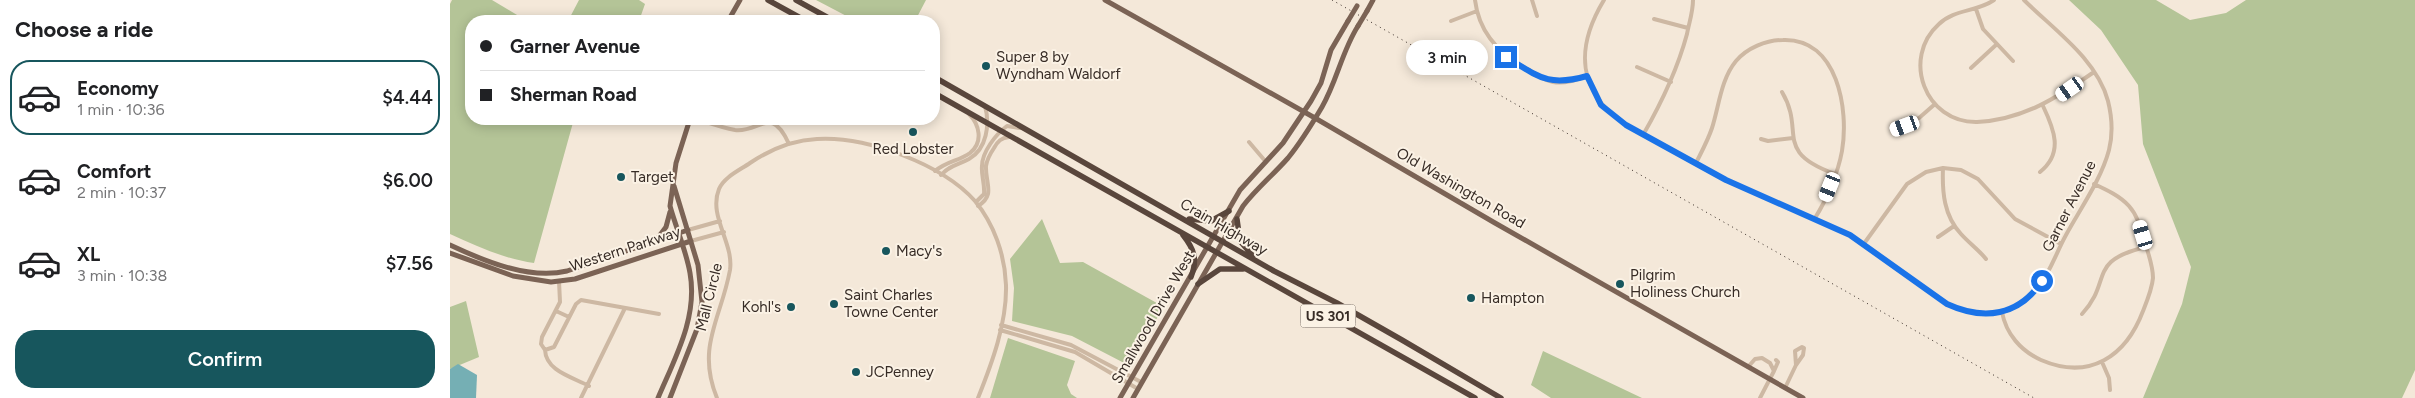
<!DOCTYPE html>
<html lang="en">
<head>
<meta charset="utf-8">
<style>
	body { margin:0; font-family:Figtree,sans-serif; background:#f6f6f6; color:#202124; height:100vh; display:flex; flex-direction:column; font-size:19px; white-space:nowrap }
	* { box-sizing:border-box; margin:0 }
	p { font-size:16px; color:#757577 }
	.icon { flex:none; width:28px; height:28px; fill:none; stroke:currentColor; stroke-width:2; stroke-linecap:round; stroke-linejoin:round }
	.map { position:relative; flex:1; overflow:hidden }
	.details { display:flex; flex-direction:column; background:#fff; width:450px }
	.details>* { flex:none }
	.top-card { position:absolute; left:15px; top:15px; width:475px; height:110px; border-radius:20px; box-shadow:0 2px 12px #0003; display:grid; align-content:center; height:110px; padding:0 15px; background:#fff }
	.end { position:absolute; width:22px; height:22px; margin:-11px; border:6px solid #1a73e8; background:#fff; box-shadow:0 0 0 2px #fff }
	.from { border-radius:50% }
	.bubble { position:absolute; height:35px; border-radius:18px; background:#fff; box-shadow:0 2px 12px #0003; font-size:16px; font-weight:600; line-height:35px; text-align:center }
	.car { position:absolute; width:15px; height:30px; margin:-15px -8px; border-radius:6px; box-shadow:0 0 4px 1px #0007; background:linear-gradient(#fff 24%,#345 0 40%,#fff 0 76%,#345 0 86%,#fff 0) }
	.top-card b { display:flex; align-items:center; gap:18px; height:48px; font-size:19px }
	.top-card b+b { border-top:1px solid #e0e0e0 }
	.top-card i { width:12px; height:12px; background:#202124 }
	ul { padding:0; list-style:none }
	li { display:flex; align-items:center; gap:15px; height:75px; margin:0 10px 8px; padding:0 5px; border:2px solid transparent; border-radius:20px }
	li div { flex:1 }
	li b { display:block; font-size:19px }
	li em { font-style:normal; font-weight:600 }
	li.current { border-color:#17565d }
	li>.icon { width:45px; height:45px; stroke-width:1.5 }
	h2 { padding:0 15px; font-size:22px; line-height:60px }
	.button { display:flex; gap:10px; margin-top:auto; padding:10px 15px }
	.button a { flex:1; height:58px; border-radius:20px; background:#17565d; color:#fff; font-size:20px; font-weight:600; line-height:58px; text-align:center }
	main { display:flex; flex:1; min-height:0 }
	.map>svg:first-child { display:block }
	.green { fill:#b4c497 }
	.water { fill:#75afb4 }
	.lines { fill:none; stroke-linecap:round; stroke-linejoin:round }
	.minor { stroke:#cdb8a3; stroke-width:4 }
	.major { stroke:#7b6355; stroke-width:5 }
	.highway { stroke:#59463c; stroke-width:5.5 }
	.rail { stroke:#372c26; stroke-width:1; stroke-dasharray:1 4; stroke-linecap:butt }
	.major-bridge { stroke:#7b6355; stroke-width:5 }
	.route { stroke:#1a73e8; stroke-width:6 }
	.poi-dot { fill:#17565d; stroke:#fbf2e5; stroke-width:2 }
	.labels { text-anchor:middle; stroke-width:4; stroke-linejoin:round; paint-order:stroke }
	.shield { fill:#fbf2e5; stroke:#72675f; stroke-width:1 }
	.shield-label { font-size:14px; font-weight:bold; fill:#372c26 }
	.poi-label { font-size:15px; fill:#372c26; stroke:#fbf2e5; text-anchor:start }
	.street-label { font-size:15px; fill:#372c26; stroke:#fbf2e5 }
</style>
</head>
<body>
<main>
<section class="details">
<h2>Choose a ride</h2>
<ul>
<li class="current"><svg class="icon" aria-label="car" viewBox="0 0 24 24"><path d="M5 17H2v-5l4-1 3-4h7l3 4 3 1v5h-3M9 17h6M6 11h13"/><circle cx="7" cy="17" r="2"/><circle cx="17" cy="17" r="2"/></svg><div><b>Economy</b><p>1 min · 10:36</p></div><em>$4.44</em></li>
<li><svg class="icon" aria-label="car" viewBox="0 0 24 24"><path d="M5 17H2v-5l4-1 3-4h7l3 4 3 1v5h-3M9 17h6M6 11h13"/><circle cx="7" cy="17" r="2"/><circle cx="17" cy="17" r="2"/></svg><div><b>Comfort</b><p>2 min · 10:37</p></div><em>$6.00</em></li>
<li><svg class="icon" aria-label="car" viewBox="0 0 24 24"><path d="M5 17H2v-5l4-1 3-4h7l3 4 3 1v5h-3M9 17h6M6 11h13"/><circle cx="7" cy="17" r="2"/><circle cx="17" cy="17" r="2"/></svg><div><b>XL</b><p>3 min · 10:38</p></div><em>$7.56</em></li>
</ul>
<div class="button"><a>Confirm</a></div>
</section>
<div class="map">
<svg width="1965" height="398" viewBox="0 0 1965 398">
	<rect width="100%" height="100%" fill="#f4e8d9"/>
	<path class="green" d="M2 0H42L77 21H21V119H124L84 263C54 259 27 246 0 234V4Z
		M129 0H189L195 4 189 21H118Z
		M366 0H476L465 21H406Z
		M1619 0H1706L1740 20 1776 13 1796 0H1965V370L1952 398H1693L1732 304 1741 267 1693 144 1688 85 1651 30Z
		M592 219 610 263 633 262 714 307 678 365 622 336 562 321 564 288 560 259Z
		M16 301 29 357 0 369V307Z
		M558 338 625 361 617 385 621 394 627 398H540Z
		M1093 351 1192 398H1101L1081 385Z"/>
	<path class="water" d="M8 364 27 375 26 398H0V369Z"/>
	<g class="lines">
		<path class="minor" d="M1025 0C1029 34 1050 55 1079 70 1086 75 1094 80 1103 82 1115 84 1126 80 1137 76
			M1082 0 1087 16
			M1154 0C1125 48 1127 92 1176 125L1275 180 1398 234 1497 304C1521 315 1547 319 1570 304 1576 300 1582 294 1587 289 1600 273 1606 253 1616 235 1630 209 1651 180 1659 150 1663 134 1662 117 1658 101 1647 59 1603 29 1574 0
			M1544 0C1527 12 1504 9 1489 24 1451 58 1475 123 1527 122 1573 120 1608 97 1644 72
			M1526 9 1533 29 1563 61
			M1204 19 1238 28
			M1001 21 1027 11
			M1187 67 1221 82
			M1521 68 1547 44
			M1332 92C1356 132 1322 151 1385 174
			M247 119C259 123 272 128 285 130 310 133 321 104 339 144
			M1445 130 1469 118 1485 104
			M1193 135C1212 102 1227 71 1237 34 1239 23 1243 12 1243 0
			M1311 139 1318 141 1343 138
			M799 142 816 162
			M1246 163C1252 151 1258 140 1262 128 1269 106 1271 79 1286 61 1297 48 1316 40 1333 40 1388 38 1399 110 1392 151 1388 173 1377 199 1365 218
			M1493 168C1492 192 1494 216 1511 234 1519 243 1529 250 1536 259
			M485 171C497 161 509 161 520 153 534 142 529 124 519 114
			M1590 172C1614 153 1604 129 1593 106
			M491 175C500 165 508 165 519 159 537 149 540 124 535 106
			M526 202 534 194C535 184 531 175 532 166 532 152 546 134 557 126L570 128
			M528 206C546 195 535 183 536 166 537 159 540 154 544 148 548 141 551 138 559 137
			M238 230 270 221
			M1488 237 1504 226
			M241 241 274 232
			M1413 245 1457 184 1476 172 1493 168 1511 170 1528 179 1565 219 1611 244
			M109 281 110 302 92 337 91 344 95 350 104 347 126 304 131 300 209 314
			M106 311 119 317
			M1552 312C1556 334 1571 351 1591 360 1640 381 1676 356 1693 311 1697 301 1702 289 1703 278 1703 264 1697 250 1693 237 1690 226 1687 215 1679 206 1670 196 1657 190 1644 184
			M1632 314C1663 281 1636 261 1696 247
			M551 325 621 345 691 382
			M550 330 625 352 688 389
			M1352 347 1354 348 1353 355 1346 365 1345 351Z
			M95 350C96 371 122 377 139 386
			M1652 362 1659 378 1660 390
			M1298 367 1305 359 1312 358 1320 363 1324 371 1310 398
			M1324 371 1328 362 1326 360
			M1335 388 1346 365
			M131 398 175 308
			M267 398C246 347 271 319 280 270 284 243 258 216 269 189 274 177 290 170 300 163 321 149 342 140 367 139 416 136 492 164 525 201 544 224 555 255 556 285 557 323 542 363 528 398"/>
		<path class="major" d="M655 0 865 118 1045 223 1353 398
			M917 11 923 0
			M278 21 290 0
			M207 239 216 227 220 212
			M0 245C34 261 79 280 117 271L238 230
			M0 253 63 276 101 282 125 279 241 241
			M208 398C225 358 248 317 240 273 236 250 226 228 220 206L226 163 240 119
			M220 398 247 329 252 302 248 265 224 186
			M670 398 790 190 833 143 861 101 871 83 881 50 898 21
			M683 398 793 206C807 188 823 175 838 158 851 142 862 124 872 107 887 81 892 51 908 26"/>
		<path class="highway" d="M318 0 356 21
			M346 0 384 21
			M484 77 824 271 887 303 952 340 1051 398
			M484 93 1025 398
			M739 219 761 221 779 211
			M787 219 790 241 803 256
			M733 235C744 249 748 259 741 277
			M748 284 770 269H793"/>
		<path class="rail" d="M882 0 1584 398"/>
		<path class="major-bridge" d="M898 21 907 6
			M908 26 917 11"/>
	</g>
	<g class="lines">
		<path class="route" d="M1056 57C1089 77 1098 87 1137 76L1151 105 1176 125 1276 180 1400 235 1497 304C1534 321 1569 316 1592 281"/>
	</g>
	<g class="poi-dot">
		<circle cx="536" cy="66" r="5"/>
		<circle cx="463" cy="132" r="5"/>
		<circle cx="171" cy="177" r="5"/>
		<circle cx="436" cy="251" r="5"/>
		<circle cx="1170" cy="284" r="5"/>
		<circle cx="1021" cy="298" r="5"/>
		<circle cx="384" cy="304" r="5"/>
		<circle cx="341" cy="307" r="5"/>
		<circle cx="406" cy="372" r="5"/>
	</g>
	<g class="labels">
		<rect class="shield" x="850.5" y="304.5" width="55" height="23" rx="4"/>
		<g class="shield-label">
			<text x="878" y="321">US 301</text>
		</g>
		<g class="poi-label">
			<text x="546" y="62">Super 8 by<tspan x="546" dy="17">Wyndham Waldorf</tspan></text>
			<text x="463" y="154" text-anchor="middle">Red Lobster</text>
			<text x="181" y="182">Target</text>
			<text x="446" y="256">Macy's</text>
			<text x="1180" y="280">Pilgrim<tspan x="1180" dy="17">Holiness Church</tspan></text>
			<text x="394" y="300">Saint Charles<tspan x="394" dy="17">Towne Center</tspan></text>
			<text x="1031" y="303">Hampton</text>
			<text x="331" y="312" text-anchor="end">Kohl's</text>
			<text x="416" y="377">JCPenney</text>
		</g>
		<g class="street-label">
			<text transform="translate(1011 188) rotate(30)" y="5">Old Washington Road</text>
			<text transform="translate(1619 206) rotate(-63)" y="5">Garner Avenue</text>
			<text transform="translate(774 227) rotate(30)" y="5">Crain Highway</text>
			<text transform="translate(175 249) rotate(-18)" y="5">Western Parkway</text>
			<text transform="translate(259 297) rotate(-76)" y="5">Mall Circle</text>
			<text transform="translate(703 317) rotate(-60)" y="5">Smallwood Drive West</text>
		</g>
	</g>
</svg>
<i class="end from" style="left:1592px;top:281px"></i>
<i class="end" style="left:1056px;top:57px"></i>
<div class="bubble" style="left:956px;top:40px;width:82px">3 min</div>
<i class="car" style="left:1620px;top:89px;rotate:235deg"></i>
<i class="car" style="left:1455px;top:126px;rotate:250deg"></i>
<i class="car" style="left:1380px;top:187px;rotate:202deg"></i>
<i class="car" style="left:1693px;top:235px;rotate:343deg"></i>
<div class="top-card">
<b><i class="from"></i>Garner Avenue</b>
<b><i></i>Sherman Road</b>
</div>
</div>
</main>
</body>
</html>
